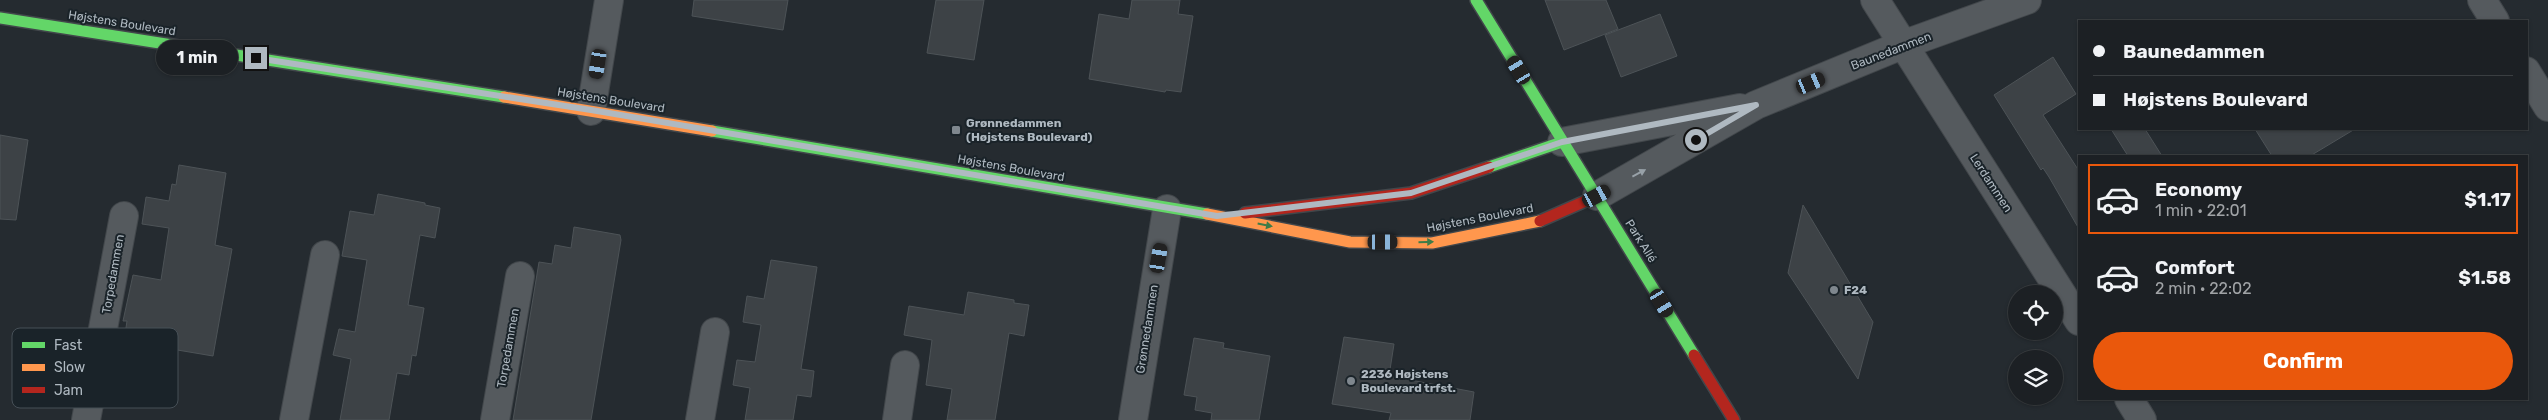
<!DOCTYPE html>
<html lang="en">
<head>
<meta charset="utf-8">
<style>
	body { margin:0; font-family:Rubik,sans-serif; background:#292d31; color:#f1f3f6; height:100vh; display:flex; flex-direction:column; font-size:19px; white-space:nowrap }
	* { box-sizing:border-box; margin:0 }
	p { font-size:16px; color:#a0a3a6 }
	.icon { flex:none; width:28px; height:28px; fill:none; stroke:currentColor; stroke-width:2; stroke-linecap:round; stroke-linejoin:round }
	.map { position:relative; flex:1; overflow:hidden }
	.details { position:absolute; left:2078px; top:155px; width:450px; height:245px; display:flex; flex-direction:column; background:#1c2024; border-radius:0px; box-shadow:0 1px 4px #0004,0 0 0 1px #3a3e41 }
	.details>* { flex:none }
	.top-card { position:absolute; left:2078px; top:20px; width:450px; height:110px; border-radius:0px; box-shadow:0 1px 4px #0004,0 0 0 1px #3a3e41; display:grid; align-content:center; height:110px; padding:0 15px; background:#1c2024 }
	.tools { position:absolute; left:2008px; top:285px; display:grid; gap:10px }
	.tools a { display:grid; place-items:center; width:55px; height:55px; border-radius:50%; background:#1c2024; box-shadow:0 1px 4px #0004,0 0 0 1px #3a3e41; font-size:25px }
	.end { position:absolute; width:22px; height:22px; margin:-11px; border:6px solid #afb9c1; background:#111; box-shadow:0 0 0 2px #111 }
	.from { border-radius:50% }
	.bubble { position:absolute; height:35px; border-radius:18px; background:#1c2024; box-shadow:0 1px 4px #0004,0 0 0 1px #3a3e41; font-size:16px; font-weight:700; line-height:35px; text-align:center }
	.car { position:absolute; width:15px; height:30px; margin:-15px -8px; border-radius:6px; box-shadow:0 0 4px 1px #0007; background:linear-gradient(#222 24%,#8ab4d8 0 40%,#222 0 76%,#8ab4d8 0 86%,#222 0) }
	.top-card b { display:flex; align-items:center; gap:18px; height:48px; font-size:19px }
	.top-card b+b { border-top:1px solid #3a3e41 }
	.top-card i { width:12px; height:12px; background:#f1f3f6 }
	ul { padding:9px 0 0; list-style:none }
	li { display:flex; align-items:center; gap:15px; height:70px; margin:0 10px 8px; padding:0 5px; border:2px solid transparent; border-radius:0px }
	li div { flex:1 }
	li b { display:block; font-size:19px }
	li em { font-style:normal; font-weight:700 }
	li.on { border-color:#ea580c }
	li>.icon { width:45px; height:45px; stroke-width:1.5 }
	.action { display:flex; gap:10px; margin-top:auto; padding:10px 15px }
	.action a { flex:1; height:58px; border-radius:30px; background:#ea580c; color:#fff; font-size:20px; font-weight:700; line-height:58px; text-align:center }
	.map>svg:first-child { display:block }
	.building { fill:#3d4246; stroke:#4d5357 }
	.lines { fill:none; stroke-linecap:round; stroke-linejoin:round }
	.street-casing { stroke:#42474b; stroke-width:30 }
	.fast-casing { stroke:#42474b; stroke-width:14 }
	.slow-casing { stroke:#42474b; stroke-width:14 }
	.jam-casing { stroke:#42474b; stroke-width:14 }
	.street { stroke:#555a5e; stroke-width:28 }
	.fast { stroke:#63d668; stroke-width:11 }
	.slow { stroke:#ff974d; stroke-width:11 }
	.jam { stroke:#b3261e; stroke-width:11 }
	.oneway { fill:#98a1a8 }
	.oneway2 { fill:#3e7c48 }
	.route { stroke:#afb9c1; stroke-width:6 }
	.poi-dot { fill:#7f878e; stroke:#1a2329; stroke-width:2 }
	.labels { text-anchor:middle; stroke-width:4; stroke-linejoin:round; paint-order:stroke }
	.street-label { font-size:12px; fill:#afb9c1; stroke:#1a2329 }
	.poi-label { font-size:12px; font-weight:bold; fill:#afb9c1; stroke:#1a2329; text-anchor:start }
	.key { fill:#1a2329; stroke:#475057; stroke-width:1 }
	.key-label { font-size:14px; fill:#afb9c1 }
</style>
</head>
<body>
<div class="map">
<svg width="2548" height="420" viewBox="0 0 2548 420">
	<rect width="100%" height="100%" fill="#252b30"/>
	<path class="building" d="M694 0H788L783 30 692 16Z
		M936 0H984L974 60 927 53Z
		M1132 0H1180L1178 14 1193 16 1181 92 1166 90 1165 92 1089 79 1099 14 1129 19Z
		M1545 0H1606L1618 29 1564 50Z
		M1660 14 1677 56 1621 77 1605 35Z
		M2053 57 2076 94 2043 115 2079 171V229L2049 177 2043 168 2041 170 1994 95Z
		M2111 129H2145L2162 156H2128Z
		M2255 129H2355L2310 156H2272Z
		M0 135 28 140 16 220 0 219Z
		M179 165 226 173 215 245 232 249 213 356 124 341 127 321H123L133 275 161 280 169 228 142 224 146 197 169 201 172 184 176 185Z
		M378 194 425 203V205L440 208 435 238 420 235 408 305 424 308 416 356 412 355 409 375 397 373 389 420H340L351 359 333 355 339 329 355 332 367 260 342 256 350 211 374 215Z
		M1803 205 1873 322 1858 379 1788 273Z
		M574 227 620 235 621 240 591 420H513L539 262 552 264 555 245 571 248Z
		M771 260 817 267 801 369 814 371 811 397 797 395 793 420H745L750 388 733 385 737 360 755 362 761 325 743 322 747 296 764 299Z
		M968 292 1014 300V303L1029 305 1024 336 1009 333 995 420H947L952 389 926 385 932 340 904 335 909 306 964 315Z
		M1344 337 1394 344 1389 376 1474 392 1470 420H1389L1391 413 1332 404Z
		M1194 338 1224 343 1223 348 1270 356 1259 420H1211L1212 413 1195 410 1197 397 1184 395Z"/>
	<g class="lines">
		<g class="street-casing">
			<path id="street" d="M1875 0 2079 321
				M2482 0 2495 21
				M2526 71 2548 107
				M591 111 609 0
				M1562 142 1740 108
				M1597 196 1756 105 1902 45 2027 0
				M2129 399 2142 420
				M86 420 124 216
				M294 420 325 255
				M495 420 520 276
				M700 420 715 332
				M897 420 905 365
				M1133 420 1167 209"/>
		</g>
		<g class="fast-casing">
			<path id="fast" d="M1476 0 1694 355
				M0 18 504 97
				M712 131 1207 214
				M1489 167 1562 142"/>
		</g>
		<g class="slow-casing">
			<path id="slow" d="M504 97 712 131
				M1207 214 1350 242 1432 243 1540 221"/>
		</g>
		<g class="jam-casing">
			<path id="jam" d="M1245 213 1411 193 1489 167
				M1540 221 1597 196
				M1694 355 1734 420"/>
		</g>
		<use href="#street" class="street"/>
		<use href="#fast" class="fast"/>
		<use href="#slow" class="slow"/>
		<use href="#jam" class="jam"/>
	</g>
	<defs><path id="oneway-solid" d="M-6-.8H1V-3.2L6.5 0L1 3.2V.8H-6Z" transform="scale(1.25)"/></defs>
	<use class="oneway" href="#oneway-solid" transform="translate(1639 173) rotate(-28)"/>
	<g class="oneway2">
		<use href="#oneway-solid" transform="translate(1265 225) rotate(11)"/>
		<use href="#oneway-solid" transform="translate(1426 242) rotate(-1)"/>
	</g>
	<g class="lines">
		<path class="route" d="M256 58 591 110 1217 216 1411 193 1562 142 1756 105 1696 140"/>
	</g>
	<g class="poi-dot">
		<rect x="951" y="125" width="10" height="10" rx="2.5"/>
		<circle cx="1834" cy="290" r="5"/>
		<circle cx="1351" cy="381" r="5"/>
	</g>
	<g class="labels">
		<g class="street-label">
			<text transform="translate(122 23) rotate(9)" y="4">Højstens Boulevard</text>
			<text transform="translate(1891 51) rotate(-21)" y="4">Baunedammen</text>
			<text transform="translate(611 100) rotate(9)" y="4">Højstens Boulevard</text>
			<text transform="translate(1011 168) rotate(10)" y="4">Højstens Boulevard</text>
			<text transform="translate(1991 183) rotate(57)" y="4">Lerdammen</text>
			<text transform="translate(1480 218) rotate(-11)" y="4">Højstens Boulevard</text>
			<text transform="translate(1641 241) rotate(58)" y="4">Park Allé</text>
			<text transform="translate(113 274) rotate(-80)" y="4">Torpedammen</text>
			<text transform="translate(1147 329) rotate(-81)" y="4">Grønnedammen</text>
			<text transform="translate(508 348) rotate(-80)" y="4">Torpedammen</text>
		</g>
		<g class="poi-label">
			<text x="966" y="127">Grønnedammen<tspan x="966" dy="14">(Højstens Boulevard)</tspan></text>
			<text x="1844" y="294">F24</text>
			<text x="1361" y="378">2236 Højstens<tspan x="1361" dy="14">Boulevard trfst.</tspan></text>
		</g>
	</g>
	<rect x="12" y="328" width="166" height="80" rx="8" class="key"/>
	<rect x="22" y="342" width="23" height="6" fill="#63d668"/>
	<rect x="22" y="364" width="23" height="7" fill="#ff974d"/>
	<rect x="22" y="387" width="23" height="6" fill="#b3261e"/>
	<g class="key-label">
		<text x="54" y="350">Fast</text>
		<text x="54" y="372">Slow</text>
		<text x="54" y="395">Jam</text>
	</g>
</svg>
<div class="tools">
<a><svg class="icon" aria-label="locate" viewBox="0 0 24 24"><circle cx="12" cy="12" r="6"/><path d="M12 2v4M12 18v4M2 12h4M18 12h4"/></svg></a>
<a><svg class="icon" aria-label="layers" viewBox="0 0 24 24"><path d="M12 4l9 5-9 5-9-5zM3 14l9 5 9-5"/></svg></a>
</div>
<i class="end from" style="left:1696px;top:140px"></i>
<i class="end" style="left:256px;top:58px"></i>
<div class="bubble" style="left:156px;top:40px;width:82px">1 min</div>
<i class="car" style="left:598px;top:64px;rotate:189deg"></i>
<i class="car" style="left:1519px;top:70px;rotate:329deg"></i>
<i class="car" style="left:1811px;top:83px;rotate:67deg"></i>
<i class="car" style="left:1597px;top:196px;rotate:62deg"></i>
<i class="car" style="left:1383px;top:242px;rotate:90deg"></i>
<i class="car" style="left:1159px;top:258px;rotate:10deg"></i>
<i class="car" style="left:1662px;top:303px;rotate:149deg"></i>
<div class="top-card">
<b><i class="from"></i>Baunedammen</b>
<b><i></i>Højstens Boulevard</b>
</div>
<section class="details">
<ul>
<li class="on"><svg class="icon" aria-label="car" viewBox="0 0 24 24"><path d="M5 17H2v-5l4-1 3-4h7l3 4 3 1v5h-3M9 17h6M6 11h13"/><circle cx="7" cy="17" r="2"/><circle cx="17" cy="17" r="2"/></svg><div><b>Economy</b><p>1 min · 22:01</p></div><em>$1.17</em></li>
<li><svg class="icon" aria-label="car" viewBox="0 0 24 24"><path d="M5 17H2v-5l4-1 3-4h7l3 4 3 1v5h-3M9 17h6M6 11h13"/><circle cx="7" cy="17" r="2"/><circle cx="17" cy="17" r="2"/></svg><div><b>Comfort</b><p>2 min · 22:02</p></div><em>$1.58</em></li>
</ul>
<div class="action"><a>Confirm</a></div>
</section>
</div>
</body>
</html>
